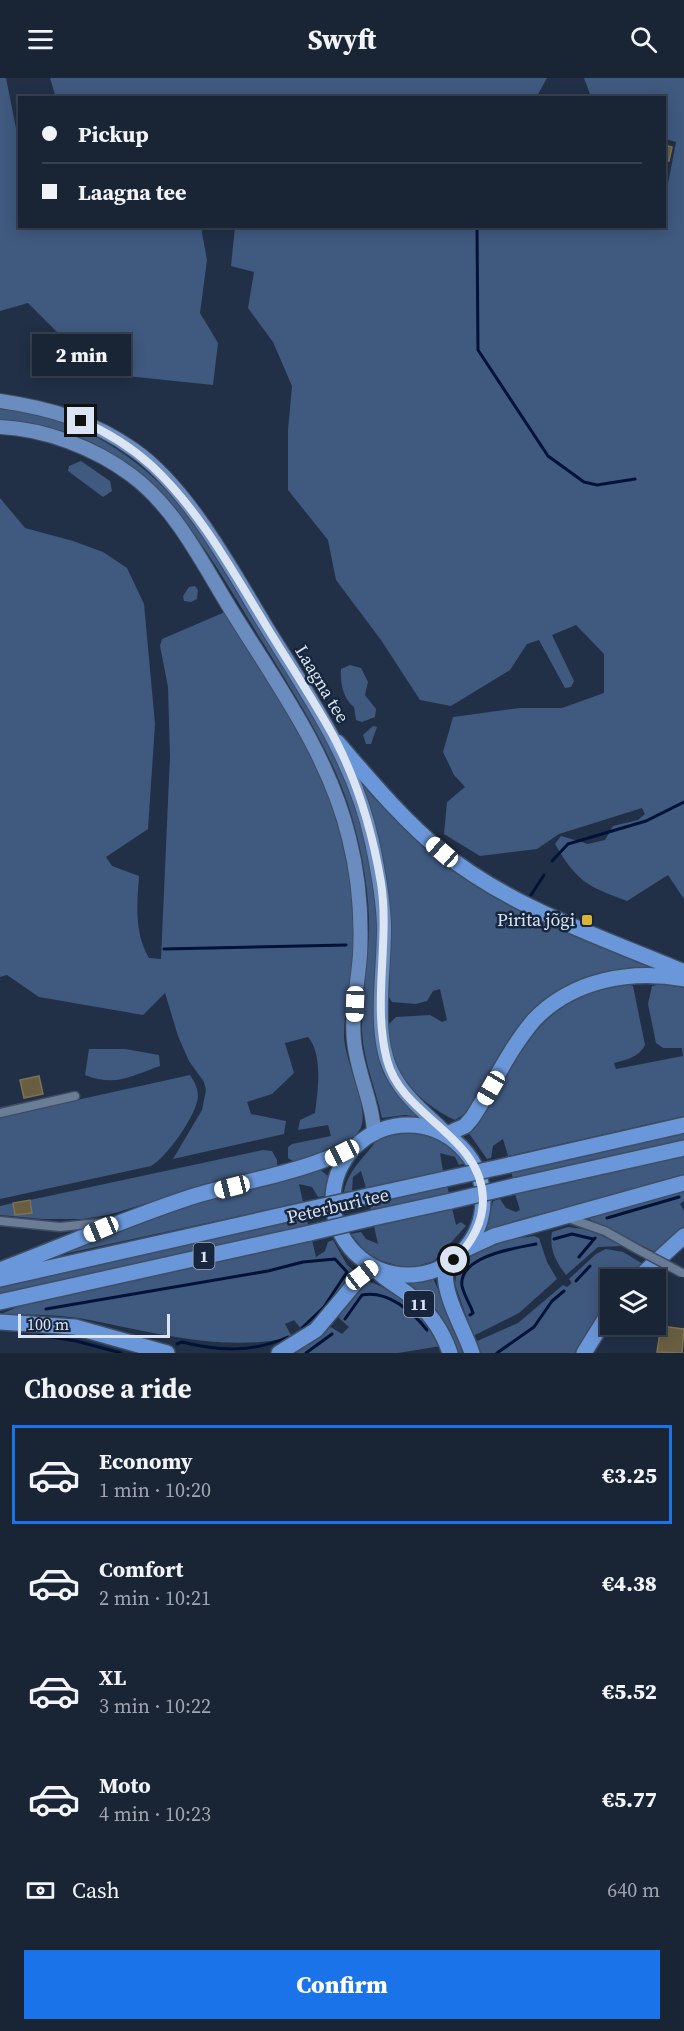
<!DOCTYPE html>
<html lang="en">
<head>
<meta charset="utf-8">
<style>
	body { margin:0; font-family:"Source Serif 4",serif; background:#222c3d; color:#f1f3f6; height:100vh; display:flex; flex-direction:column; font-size:22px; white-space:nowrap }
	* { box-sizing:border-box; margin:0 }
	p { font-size:20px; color:#9fa4ad }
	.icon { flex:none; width:33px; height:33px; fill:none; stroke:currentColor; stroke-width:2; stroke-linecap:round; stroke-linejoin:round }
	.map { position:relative; height:1275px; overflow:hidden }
	.side { display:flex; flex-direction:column; background:#192435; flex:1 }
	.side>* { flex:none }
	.top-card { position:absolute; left:18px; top:18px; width:648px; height:132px; border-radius:0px; box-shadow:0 3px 15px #0003,0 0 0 2px #374150; display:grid; align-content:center; height:132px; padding:0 24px; background:#192435 }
	.buttons { position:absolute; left:600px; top:1191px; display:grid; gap:12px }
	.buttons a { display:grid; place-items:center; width:66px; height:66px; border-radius:0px; background:#192435; box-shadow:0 3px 15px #0003,0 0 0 2px #374150; font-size:30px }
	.scale { position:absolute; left:18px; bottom:15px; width:152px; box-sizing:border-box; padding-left:6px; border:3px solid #dae4f3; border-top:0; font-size:16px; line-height:21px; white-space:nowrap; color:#dae4f3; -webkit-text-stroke:4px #17263c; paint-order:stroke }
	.end { position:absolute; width:27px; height:27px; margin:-14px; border:8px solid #dae4f3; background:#111; box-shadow:0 0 0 3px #111 }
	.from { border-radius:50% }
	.bubble { position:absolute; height:42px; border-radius:0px; background:#192435; box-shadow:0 3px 15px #0003,0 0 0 2px #374150; font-size:20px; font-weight:800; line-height:42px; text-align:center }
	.car { position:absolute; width:18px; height:36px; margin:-18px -9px; border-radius:8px; box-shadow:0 0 4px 2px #0007; background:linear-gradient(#fff 24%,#345 0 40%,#fff 0 76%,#345 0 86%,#fff 0) }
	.top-card b { display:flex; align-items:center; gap:21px; height:57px; font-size:22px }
	.top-card b+b { border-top:2px solid #374150 }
	.top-card i { width:15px; height:15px; background:#f1f3f6 }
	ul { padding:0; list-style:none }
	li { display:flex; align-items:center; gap:18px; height:99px; margin:0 12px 9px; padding:0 12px; border:3px solid transparent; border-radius:0px }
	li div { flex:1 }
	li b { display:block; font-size:22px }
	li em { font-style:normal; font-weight:800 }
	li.on { border-color:#1a73e8 }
	li>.icon { width:54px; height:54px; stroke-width:1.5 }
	h2 { padding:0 24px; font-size:27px; line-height:72px }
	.pay { display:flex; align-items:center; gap:15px; height:66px; padding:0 24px; font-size:22px }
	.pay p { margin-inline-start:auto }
	.action { display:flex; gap:12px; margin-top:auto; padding:12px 24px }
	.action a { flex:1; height:69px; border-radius:0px; background:#1a73e8; color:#fff; font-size:24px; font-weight:800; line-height:69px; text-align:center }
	header { display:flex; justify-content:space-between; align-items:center; height:78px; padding:0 24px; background:#192435; font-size:27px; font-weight:800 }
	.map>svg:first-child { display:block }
	.green { fill:#40597f }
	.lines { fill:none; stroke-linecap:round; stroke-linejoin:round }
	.stream { stroke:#001337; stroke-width:3 }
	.building { fill:#695e40; stroke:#7d7254; stroke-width:1.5 }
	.street-casing { stroke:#404d60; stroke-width:11 }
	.primary-casing { stroke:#404d60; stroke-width:16 }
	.highway-casing { stroke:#404d60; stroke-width:18 }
	.street { stroke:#6a7c96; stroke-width:8 }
	.primary { stroke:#6a8cbf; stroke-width:14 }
	.highway { stroke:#6a97da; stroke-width:15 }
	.street-bridge-casing { stroke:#404d60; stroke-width:11; stroke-linecap:butt }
	.highway-bridge-casing { stroke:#404d60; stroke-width:18; stroke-linecap:butt }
	.street-bridge { stroke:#6a7c96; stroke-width:8 }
	.highway-bridge { stroke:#6a97da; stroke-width:15 }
	.route { stroke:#dae4f3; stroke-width:8 }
	.poi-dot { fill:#dcb233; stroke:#17263c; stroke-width:2 }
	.labels { text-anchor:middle; stroke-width:5; stroke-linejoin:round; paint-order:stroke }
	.shield { fill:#17263c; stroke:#a0abbc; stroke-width:1.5 }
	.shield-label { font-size:16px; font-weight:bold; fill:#dae4f3 }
	.street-label { font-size:18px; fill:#dae4f3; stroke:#17263c }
	.poi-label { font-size:18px; fill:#dae4f3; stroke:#17263c; text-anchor:end }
</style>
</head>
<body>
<header><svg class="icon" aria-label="menu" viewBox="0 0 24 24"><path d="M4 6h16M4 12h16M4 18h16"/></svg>Swyft<svg class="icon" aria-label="search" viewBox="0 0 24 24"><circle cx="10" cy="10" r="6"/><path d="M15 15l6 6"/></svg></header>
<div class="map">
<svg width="684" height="1275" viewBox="0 0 684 1275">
	<rect width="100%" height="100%" fill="#213047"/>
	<path class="green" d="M0 0H6L19 65 20 148 201 149 207 182 200 235 218 265 213 307 98 295 28 225 0 233Z
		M50 0H547L536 20H56Z
		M584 0H684V821L668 797 627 823C587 808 577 804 555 766L561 758 588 766 605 762 613 748 638 742 645 736 642 730 559 756 537 771 480 778 444 756 447 724 465 709 454 697 443 674 453 639 520 630H562L604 615V576L576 547 552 557 574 603 571 609 565 610 539 562 527 566 510 592 451 628 420 622 381 562 336 502 328 462 288 412V352L292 308 273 264 248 230 254 194 231 188 235 149 664 148 665 121 676 64 665 61 664 20 591 19Z
		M0 331C68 333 137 376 180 427 200 452 215 480 232 506 264 555 293 605 323 654 351 705 374 767 379 826 384 874 364 957 385 998 394 1015 413 1028 427 1040L405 1037 382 1040C376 1011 363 983 362 952 362 921 367 889 369 857 370 822 364 784 355 750 338 683 300 626 265 568 211 482 164 382 58 352 39 347 20 342 0 343Z
		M81 383 110 403 112 413 103 419 68 393 69 388Z
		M0 420 25 450 73 463 103 474 127 490 144 526 155 646 148 751 106 779 112 788 139 798C137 826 134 854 149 880L161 881 170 678 168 609 160 568 162 561 225 534C294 644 352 723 354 858 354 891 344 924 344 958 345 984 367 1025 362 1046 360 1056 349 1064 341 1069 327 1075 312 1080 298 1086L288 1080V1069L292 1066 331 1058 328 1047 298 1052 300 1042 315 1035C318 1013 323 976 308 959L285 965 294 995 272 1016 247 1024 251 1036 286 1043 284 1056 173 1081 202 1032 206 1012 204 1004 189 983 178 958 165 915 143 937 39 919 7 897 0 899Z
		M195 508 198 512 197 521 191 524 184 523 183 518 189 509Z
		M350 587 361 590 368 604 365 617 376 631 375 639 362 644 356 642 354 629C343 621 340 604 341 591Z
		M373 648 377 649 371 666H366L363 657Z
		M356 696 433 775 666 892 624 891 597 897 555 917 471 1032 455 1042C416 1024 388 991 388 947L396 939 430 937 442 944 447 942 440 911 433 913 427 923 416 926 392 924 389 919C391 841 388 768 356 696Z
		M625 905 633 908 645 967C639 979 626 982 614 985L616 991 683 978 682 970H663L656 965 648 926 652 908 661 906 684 910V1038L508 1078 503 1061 493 1068 491 1080 487 1081 468 1054C484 1039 493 1020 504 1001 537 943 559 921 625 905Z
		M89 971H125L159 977 160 988C131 998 115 1009 85 997Z
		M190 997C195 1004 198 1011 198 1019 196 1038 167 1079 151 1088L0 1121V1039Z
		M401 1051C429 1052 452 1060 467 1085L459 1087 455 1079 440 1075 443 1093 366 1110 361 1093 353 1099 352 1113 344 1114C349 1088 369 1077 381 1055Z
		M684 1054V1063L513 1101 511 1093Z
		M263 1072 272 1073 277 1082V1088L272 1092 224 1102 108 1137 83 1141H42L0 1137V1128L13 1125 16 1137 32 1135 30 1122Z
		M684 1078V1099L521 1141 486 1153 493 1123 500 1121 506 1130 516 1134 520 1132 515 1116Z
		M319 1091 328 1098 324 1118 318 1119 312 1109 299 1106 303 1124 50 1179 127 1148 190 1127Z
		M447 1108 449 1115 371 1133 369 1125Z
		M684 1111V1123L680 1126 684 1133V1151L657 1175 589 1141 592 1135Z
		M452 1130 456 1147 461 1144 466 1148 434 1183 417 1188H399L379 1182 366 1175 351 1156 361 1154 366 1161 378 1166 374 1148Z
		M306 1139 308 1147 0 1217V1209Z
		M568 1149 591 1152 622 1168 598 1169 566 1197C556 1184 549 1171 552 1154Z
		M534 1158 539 1160 547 1184 557 1201 519 1235 473 1258 455 1206 457 1190C477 1165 504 1162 534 1158Z
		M312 1162 316 1179 325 1173 328 1164 333 1162 347 1187 356 1194 319 1243 302 1252 294 1242 285 1246 292 1259C226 1275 152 1254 84 1241 57 1236 28 1237 1 1236L20 1228Z
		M606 1171 623 1174 643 1186 629 1201 610 1202V1223L577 1275H479L475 1264 518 1245 563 1207 567 1209 572 1205 569 1201 596 1176Z
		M433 1200 460 1264 462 1275H457C446 1241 428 1221 398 1203Z
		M367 1203C401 1213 423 1238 441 1268L398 1275H295L331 1249 342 1256 349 1249 339 1240 340 1235Z"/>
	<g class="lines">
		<path class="stream" d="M477 148 478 272 548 378 584 404 597 407 635 401
			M552 783 568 766 646 743 684 724
			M531 817 544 797
			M164 871 346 867
			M607 1140 679 1119
			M554 1161 572 1156 593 1161
			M579 1179 595 1160
			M576 1203 590 1188
			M46 1231 268 1193 303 1184 335 1181 347 1194 324 1229 302 1250
			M470 1237 473 1235C470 1226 464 1217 462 1208 458 1178 516 1170 536 1166
			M345 1241 362 1217C388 1212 413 1234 427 1252
			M38 1257 76 1263 121 1275
			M177 1266 182 1264C219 1273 252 1275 288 1259
			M306 1275 332 1256
			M497 1275 534 1249 552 1223 564 1213"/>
	</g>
	<path class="building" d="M664 67 672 69 669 83 664 82Z
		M39 998 43 1016 24 1020 20 1002Z
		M30 1122 32 1135 15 1137 13 1125Z
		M661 1248 684 1251 682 1275 657 1274Z"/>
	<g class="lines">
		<g class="street-casing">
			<path id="street" d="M0 1035 75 1018
				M568 1140 605 1153 637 1171
				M0 1143 60 1149 108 1144"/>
		</g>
		<g class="primary-casing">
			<path id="primary" d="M0 323C48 330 94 343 134 372 187 409 231 490 264 545 307 615 355 683 372 764 378 792 383 819 384 847 385 892 371 958 394 998 406 1021 429 1038 447 1056
				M0 349C45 351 95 370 131 397 177 431 203 487 233 535 277 606 329 677 349 760 359 799 362 836 360 877 358 905 351 934 354 963 357 995 373 1024 374 1056"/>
		</g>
		<g class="highway-casing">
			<path id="highway" d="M337 664C370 702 402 741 441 773 511 830 601 859 684 894
				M333 1122a75 75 0 1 1 150 0a75 75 0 1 1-150 0Z
				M447 1056 465 1048 472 1040C493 1008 509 971 534 942 572 902 631 891 684 901
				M509 1087 684 1047
				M514 1108 684 1070
				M368 1118 445 1101
				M373 1140 451 1123
				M466 1171 494 1158 684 1105
				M446 1187C441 1216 463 1248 472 1275
				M0 1192C63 1168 124 1141 188 1120 243 1102 301 1096 353 1069
				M377 1193C387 1203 398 1208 408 1216 428 1232 442 1251 450 1275
				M0 1201 305 1132
				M636 1202 684 1158
				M0 1224 310 1155
				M0 1244 75 1249 167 1275
				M279 1275 316 1252 362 1197 373 1189
				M584 1275 610 1233"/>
		</g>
		<use href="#street" class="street"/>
		<use href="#primary" class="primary"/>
		<use href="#highway" class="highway"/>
		<g class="street-bridge-casing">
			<path id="street-bridge" d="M637 1171 682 1195"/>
		</g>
		<g class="highway-bridge-casing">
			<path id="highway-bridge" d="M445 1101 509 1087
				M451 1123 514 1108
				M305 1132 368 1118
				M310 1155 373 1140"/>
		</g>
		<use href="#street-bridge" class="street-bridge"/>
		<use href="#highway-bridge" class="highway-bridge"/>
	</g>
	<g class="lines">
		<path class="route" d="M81 343C107 354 131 369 152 388 196 429 228 485 259 536 284 578 313 620 336 663 358 706 373 757 381 805 390 863 372 925 387 982 402 1040 481 1056 483 1121 483 1146 472 1165 454 1182"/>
	</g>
	<rect class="poi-dot" x="581" y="836" width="12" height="12" rx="3"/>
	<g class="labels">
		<g class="shield">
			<rect x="193.5" y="1165" width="21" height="26" rx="4.5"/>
			<rect x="404" y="1213" width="30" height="26" rx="4.5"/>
		</g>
		<g class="shield-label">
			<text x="204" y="1184">1</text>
			<text x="419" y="1232">11</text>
		</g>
		<g class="street-label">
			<text transform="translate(322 606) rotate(59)" y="6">Laagna tee</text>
			<text transform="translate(338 1128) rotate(-13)" y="6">Peterburi tee</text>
		</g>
		<g class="poi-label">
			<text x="575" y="848">Pirita jõgi</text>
		</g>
	</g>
</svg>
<div class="buttons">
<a><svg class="icon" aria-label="layers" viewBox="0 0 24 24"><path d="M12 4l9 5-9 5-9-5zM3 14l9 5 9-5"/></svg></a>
</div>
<div class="scale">100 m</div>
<i class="end from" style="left:454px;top:1182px"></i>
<i class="end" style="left:81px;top:343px"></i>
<div class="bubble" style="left:32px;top:256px;width:99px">2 min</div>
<i class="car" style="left:442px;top:774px;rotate:311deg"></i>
<i class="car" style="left:355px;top:926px;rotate:182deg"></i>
<i class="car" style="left:491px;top:1010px;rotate:210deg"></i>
<i class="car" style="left:342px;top:1075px;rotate:243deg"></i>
<i class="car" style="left:232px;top:1109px;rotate:256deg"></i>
<i class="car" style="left:101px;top:1151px;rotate:247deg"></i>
<i class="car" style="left:362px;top:1197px;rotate:52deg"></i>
<div class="top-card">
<b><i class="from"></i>Pickup</b>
<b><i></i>Laagna tee</b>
</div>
</div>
<section class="side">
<h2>Choose a ride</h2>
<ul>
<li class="on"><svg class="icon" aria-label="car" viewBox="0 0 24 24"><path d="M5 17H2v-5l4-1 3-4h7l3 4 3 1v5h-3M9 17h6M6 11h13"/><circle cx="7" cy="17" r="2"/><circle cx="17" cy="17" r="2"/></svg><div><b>Economy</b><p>1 min · 10:20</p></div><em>€3.25</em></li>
<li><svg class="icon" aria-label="car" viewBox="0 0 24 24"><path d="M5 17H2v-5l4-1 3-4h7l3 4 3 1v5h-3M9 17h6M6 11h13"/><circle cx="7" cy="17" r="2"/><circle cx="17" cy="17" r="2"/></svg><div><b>Comfort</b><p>2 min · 10:21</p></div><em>€4.38</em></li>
<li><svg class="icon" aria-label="car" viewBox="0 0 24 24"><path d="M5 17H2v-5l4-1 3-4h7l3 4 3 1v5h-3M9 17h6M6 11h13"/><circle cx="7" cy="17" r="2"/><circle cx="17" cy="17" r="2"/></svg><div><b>XL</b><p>3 min · 10:22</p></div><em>€5.52</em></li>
<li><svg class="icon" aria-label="car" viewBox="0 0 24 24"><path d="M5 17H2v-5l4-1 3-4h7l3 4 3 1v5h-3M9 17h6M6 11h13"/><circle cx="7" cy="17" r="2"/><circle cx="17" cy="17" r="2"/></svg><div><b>Moto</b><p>4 min · 10:23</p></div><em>€5.77</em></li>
</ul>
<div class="pay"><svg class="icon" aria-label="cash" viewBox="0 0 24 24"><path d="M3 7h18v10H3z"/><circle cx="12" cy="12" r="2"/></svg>Cash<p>640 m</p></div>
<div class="action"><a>Confirm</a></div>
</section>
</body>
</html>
